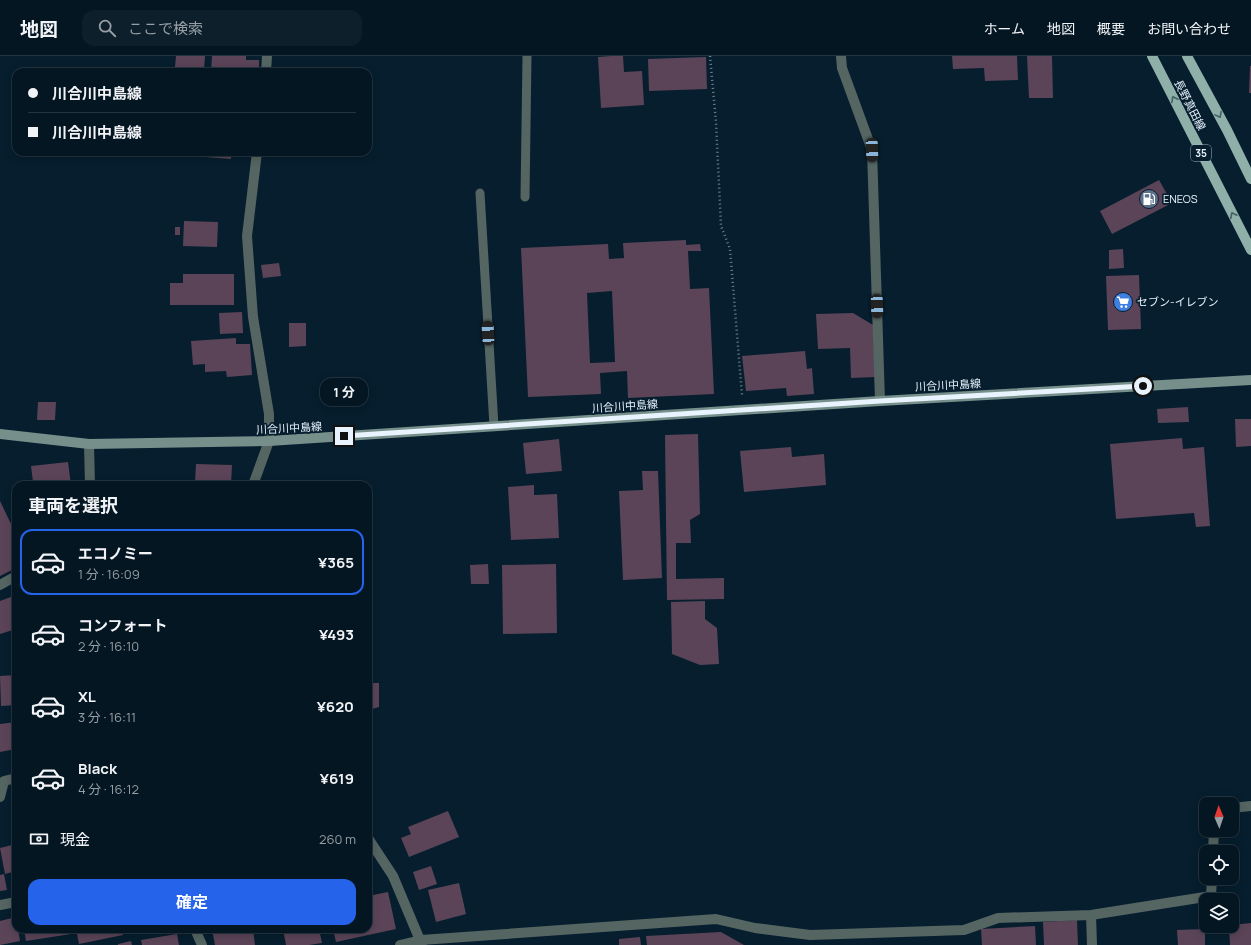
<!DOCTYPE html>
<html lang="ja">
<head>
<meta charset="utf-8">
<style>
	body { margin:0; font-family:Manrope,"Noto Sans JP",sans-serif; background:#0d1f2a; color:#f1f3f6; height:100vh; display:flex; flex-direction:column; font-size:15px; white-space:nowrap }
	* { box-sizing:border-box; margin:0 }
	p { font-size:13px; color:#979fa5 }
	.icon { flex:none; width:22px; height:22px; fill:none; stroke:currentColor; stroke-width:2; stroke-linecap:round; stroke-linejoin:round }
	.map { position:relative; flex:1; overflow:hidden }
	.panel { position:absolute; left:12px; top:425px; width:360px; height:452px; display:flex; flex-direction:column; background:#041622; border-radius:12px; box-shadow:0 2px 10px #0003,0 0 0 1px #253540 }
	.panel>* { flex:none }
	.guide { position:absolute; left:12px; top:12px; width:360px; height:88px; border-radius:12px; box-shadow:0 2px 10px #0003,0 0 0 1px #253540; display:grid; align-content:center; height:88px; padding:0 16px; background:#041622 }
	.needle { width:26px; rotate:358deg }
	.buttons { position:absolute; left:1199px; top:741px; display:grid; gap:8px }
	.buttons a { display:grid; place-items:center; width:40px; height:40px; border-radius:8px; background:#041622; box-shadow:0 2px 10px #0003,0 0 0 1px #253540; font-size:20px }
	.end { position:absolute; width:18px; height:18px; margin:-9px; border:5px solid #e8f3fd; background:#111; box-shadow:0 0 0 2px #111 }
	.from { border-radius:50% }
	.bubble { position:absolute; height:28px; border-radius:12px; background:#041622; box-shadow:0 2px 10px #0003,0 0 0 1px #253540; font-size:13px; font-weight:700; line-height:28px; text-align:center }
	.car { position:absolute; width:12px; height:24px; margin:-12px -6px; border-radius:5px; box-shadow:0 0 3px 1px #0007; background:linear-gradient(#222 24%,#8ab4d8 0 40%,#222 0 76%,#8ab4d8 0 86%,#222 0) }
	.guide b { display:flex; align-items:center; gap:14px; height:38px; font-size:15px }
	.guide b+b { border-top:1px solid #253540 }
	.guide i { width:10px; height:10px; background:#f1f3f6 }
	ul { padding:0; list-style:none }
	li { display:flex; align-items:center; gap:12px; height:66px; margin:0 8px 6px; padding:0 8px; border:2px solid transparent; border-radius:12px }
	li div { flex:1 }
	li b { display:block; font-size:15px }
	li em { font-style:normal; font-weight:700 }
	li.current { border-color:#2563eb }
	li>.icon { width:36px; height:36px; stroke-width:1.5 }
	h2 { padding:0 16px; font-size:18px; line-height:48px }
	.pay { display:flex; align-items:center; gap:10px; height:44px; padding:0 16px; font-size:15px }
	.pay p { margin-inline-start:auto }
	.cta { display:flex; gap:8px; margin-top:auto; padding:8px 16px }
	.cta a { flex:1; height:46px; border-radius:12px; background:#2563eb; color:#fff; font-size:16px; font-weight:700; line-height:46px; text-align:center }
	header { display:flex; align-items:center; gap:24px; box-sizing:border-box; height:56px; padding:0 20px; background:#041622; border-bottom:1px solid #253540 }
	header strong { font-size:19px }
	nav { display:flex; gap:22px; margin-inline-start:auto; font-size:14px }
	.search { width:280px; height:36px; background:#0d1f2a; display:flex; align-items:center; gap:10px; box-sizing:border-box; padding:0 14px; border-radius:12px; color:#979fa5; font-size:15px }
	.map>svg:first-child { display:block }
	.building { fill:#5b4458; fill-rule:evenodd }
	.lines { fill:none; stroke-linecap:round; stroke-linejoin:round }
	.path { stroke:#728491; stroke-width:2.5; stroke-dasharray:1 3; stroke-linecap:butt }
	.service { stroke:#556562; stroke-width:9 }
	.minor { stroke:#556562; stroke-width:10 }
	.secondary { stroke:#768f8a; stroke-width:10 }
	.primary { stroke:#8fb0a9; stroke-width:10 }
	.oneway { stroke:#446065 }
	.route { stroke:#e8f3fd; stroke-width:5 }
	.labels { text-anchor:middle; stroke-width:3.5; stroke-linejoin:round; paint-order:stroke }
	.shield { fill:#061e2e; stroke:#a4b3bf; stroke-width:1 }
	.shield-label { font-size:10px; font-weight:bold; fill:#e8f3fd }
	.street-label { font-size:11px; fill:#e8f3fd; stroke:#061e2e }
	.poi-label { font-size:11px; fill:#e8f3fd; stroke:#061e2e; text-anchor:start }
</style>
</head>
<body>
<header>
<strong>地図</strong>
<div class="search"><svg class="icon" aria-label="search" viewBox="0 0 24 24"><circle cx="10" cy="10" r="6"/><path d="M15 15l6 6"/></svg>ここで検索</div>
<nav><a>ホーム</a><a>地図</a><a>概要</a><a>お問い合わせ</a></nav>
</header>
<div class="map">
<svg width="1251" height="889" viewBox="0 0 1251 889">
	<rect width="100%" height="100%" fill="#061e2e"/>
	<path class="building" d="M176 0H205L204 14 175 11Z
		M212 0H246V4H259V16H211Z
		M611 0H623L624 16 642 15 644 49 601 52 598 1Z
		M952 0H1017L1018 24 985 25 984 12 953 13Z
		M1027 0H1052L1053 42H1029Z
		M706 1 707 33 649 35 648 3Z
		M1250 10H1251V37H1249Z
		M180 96H231V103L180 99Z
		M1159 124 1172 147 1112 178 1100 155Z
		M184 165 218 166 217 191 183 190Z
		M175 171H180V179H175Z
		M686 184V189L700 188 701 195H688L690 233 709 232 714 338 628 342 627 315 600 317 601 338 528 341 521 192 608 188 609 203 624 202 623 187ZM612 235 615 306 590 307 587 237Z
		M1123 193 1124 212 1109 213V194Z
		M279 207 281 220 263 222 261 209Z
		M183 218H234V249H170V227H183Z
		M1139 219 1141 273 1108 274 1106 220Z
		M242 256 243 277 220 278 219 257Z
		M853 257 873 269 875 321 851 322 850 292 818 293 816 258Z
		M289 267H306V290L289 291Z
		M236 282V288H250L252 319 227 321 226 315 205 316V308L193 309 191 285Z
		M805 295 807 313 812 312 814 338 787 340 786 332 746 335 742 300Z
		M38 346H56L55 364H37Z
		M1188 351 1189 366 1158 367 1157 353Z
		M1235 363H1251V390L1236 391Z
		M698 378 700 458 690 464 691 487H676V523L724 522V543L667 544 665 379Z
		M1182 382 1183 393 1204 391 1210 470 1196 471 1194 457 1116 463 1110 388Z
		M559 383 562 415 526 418 523 387Z
		M791 391 792 401 824 398 826 429 744 436 740 395Z
		M68 406 71 429H17L33 426 31 410Z
		M196 408 232 409 231 429H178V426H195Z
		M642 415H658L662 522 623 524 619 435 643 434Z
		M534 429V439L557 438 559 482 511 484 508 431Z
		M0 445 13 472 16 471V512L0 520Z
		M488 508 489 528H471L470 509Z
		M556 508 557 577 503 578 502 509Z
		M16 539V573L0 578V545Z
		M705 545V563L717 572 719 608 700 609 672 598 671 546Z
		M16 619V649L1 650 0 620Z
		M368 627H379V651L368 654Z
		M16 666V693L0 696V668Z
		M448 755 459 781 409 801 401 782 411 778 408 771Z
		M16 788V815L5 818 0 792Z
		M431 810 437 828 419 834 413 816Z
		M4 818 7 834 0 835V819Z
		M459 827 466 858 436 866 428 834Z
		M388 836 396 873 336 886 333 873H368V840Z
		M16 861V873H18L20 885 0 889V865Z
		M1077 864 1078 889H1044L1043 866Z
		M1251 867V889H1230L1229 870H1232V869Z
		M1035 870 1036 889H982L981 873Z
		M24 873H70L71 878 26 885Z
		M76 873H122L123 879 79 888Z
		M127 873H138V874L128 876Z
		M212 873H253L255 889H215Z
		M283 873H319L322 887 309 889H286Z
		M1205 873V889H1178L1177 874Z
		M721 876 744 889H647L646 880Z
		M177 878 179 889H142L141 884Z
		M640 881 641 889H619V883Z
		M131 885 132 889H118V888Z"/>
	<g class="lines">
		<path class="path" d="M710 0 716 66 721 170 730 193 742 339"/>
		<path class="service" d="M480 137 494 370
			M525 141 527 0"/>
		<path class="minor" d="M841 0 842 12 872 94 880 345
			M266 16 267 0
			M89 388 90 429
			M253 429 269 385V358L253 261 247 180 257 96
			M0 529 16 520
			M0 741 4 725 16 722
			M1232 752 1251 750
			M368 782 393 820 422 889
			M1213 796 1214 774
			M0 849 16 846
			M1091 859 1092 889
			M195 873 202 889
			M400 889 421 884 716 863 755 872 810 879 964 874 998 862 1091 859 1211 840 1212 822"/>
		<path class="secondary" d="M0 378 89 388 269 385 880 345 1251 324"/>
		<path class="primary" d="M1152 0 1251 194
			M1187 0 1227 74 1251 123"/>
	</g>
	<defs><path id="oneway-chevron" d="M-2-3.5L2.5 0L-2 3.5" fill="none" stroke-width="1.6" stroke-linecap="round" stroke-linejoin="round"/></defs>
	<g class="oneway">
		<use href="#oneway-chevron" transform="translate(1174 43) rotate(-117)"/>
		<use href="#oneway-chevron" transform="translate(1219 59) rotate(62)"/>
		<use href="#oneway-chevron" transform="translate(1233 159) rotate(-117)"/>
	</g>
	<g class="lines">
		<path class="route" d="M344 380 880 345 1143 330"/>
	</g>
	<defs>
		<g id="fuel-disc" transform="scale(1)"><circle r="9.5" fill="#5c6f8a" stroke="#061e2e"/><path d="M-5.5-6h7V0h2V4h1.3V-2.5L3-4.5l.8-.8L6-3V5H2.5V1h-1V6h-7ZM-4.2-4.7v3.2H.2V-4.7Z" fill="#fff"/></g>
		<g id="supermarket-disc" transform="scale(1)"><circle r="9.5" fill="#3f7fe0" stroke="#061e2e"/><path d="M-6-5.5h2.5l.6 2H6L4.5 2H-2.5L-4.4-4H-6ZM-1.5 3.2a1.3 1.3 0 1 0 .1 0ZM3 3.2a1.3 1.3 0 1 0 .1 0Z" fill="#fff"/></g>
	</defs>
	<g fill-rule="evenodd">
		<use href="#fuel-disc" x="1149" y="143"/>
		<use href="#supermarket-disc" x="1123" y="246"/>
	</g>
	<g class="labels">
		<rect class="shield" x="1191" y="89" width="20" height="16" rx="3"/>
		<g class="shield-label">
			<text x="1201" y="101">35</text>
		</g>
		<g class="street-label">
			<text transform="translate(1190 49) rotate(63)" y="4">長野真田線</text>
			<text transform="translate(948 329) rotate(-3)" y="4">川合川中島線</text>
			<text transform="translate(625 350) rotate(-4)" y="4">川合川中島線</text>
			<text transform="translate(289 372) rotate(-3)" y="4">川合川中島線</text>
		</g>
		<g class="poi-label">
			<text x="1163" y="147">ENEOS</text>
			<text x="1137" y="250">セブン-イレブン</text>
		</g>
	</g>
</svg>
<div class="buttons">
<a><svg class="needle" viewBox="-14 -14 28 28"><path d="M0-13l5 13h-10z" fill="#e53935"/><path d="M0 13l5-13h-10z" fill="#979fa5"/></svg></a>
<a><svg class="icon" aria-label="locate" viewBox="0 0 24 24"><circle cx="12" cy="12" r="6"/><path d="M12 2v4M12 18v4M2 12h4M18 12h4"/></svg></a>
<a><svg class="icon" aria-label="layers" viewBox="0 0 24 24"><path d="M12 4l9 5-9 5-9-5zM3 14l9 5 9-5"/></svg></a>
</div>
<i class="end from" style="left:1143px;top:330px"></i>
<i class="end" style="left:344px;top:380px"></i>
<div class="bubble" style="left:320px;top:322px;width:48px">1 分</div>
<i class="car" style="left:872px;top:94px;rotate:178deg"></i>
<i class="car" style="left:877px;top:250px;rotate:178deg"></i>
<i class="car" style="left:488px;top:277px;rotate:357deg"></i>
<div class="guide">
<b><i class="from"></i>川合川中島線</b>
<b><i></i>川合川中島線</b>
</div>
<section class="panel">
<h2>車両を選択</h2>
<ul>
<li class="current"><svg class="icon" aria-label="car" viewBox="0 0 24 24"><path d="M5 17H2v-5l4-1 3-4h7l3 4 3 1v5h-3M9 17h6M6 11h13"/><circle cx="7" cy="17" r="2"/><circle cx="17" cy="17" r="2"/></svg><div><b>エコノミー</b><p>1 分 · 16:09</p></div><em>¥365</em></li>
<li><svg class="icon" aria-label="car" viewBox="0 0 24 24"><path d="M5 17H2v-5l4-1 3-4h7l3 4 3 1v5h-3M9 17h6M6 11h13"/><circle cx="7" cy="17" r="2"/><circle cx="17" cy="17" r="2"/></svg><div><b>コンフォート</b><p>2 分 · 16:10</p></div><em>¥493</em></li>
<li><svg class="icon" aria-label="car" viewBox="0 0 24 24"><path d="M5 17H2v-5l4-1 3-4h7l3 4 3 1v5h-3M9 17h6M6 11h13"/><circle cx="7" cy="17" r="2"/><circle cx="17" cy="17" r="2"/></svg><div><b>XL</b><p>3 分 · 16:11</p></div><em>¥620</em></li>
<li><svg class="icon" aria-label="car" viewBox="0 0 24 24"><path d="M5 17H2v-5l4-1 3-4h7l3 4 3 1v5h-3M9 17h6M6 11h13"/><circle cx="7" cy="17" r="2"/><circle cx="17" cy="17" r="2"/></svg><div><b>Black</b><p>4 分 · 16:12</p></div><em>¥619</em></li>
</ul>
<div class="pay"><svg class="icon" aria-label="cash" viewBox="0 0 24 24"><path d="M3 7h18v10H3z"/><circle cx="12" cy="12" r="2"/></svg>現金<p>260 m</p></div>
<div class="cta"><a>確定</a></div>
</section>
</div>
</body>
</html>
